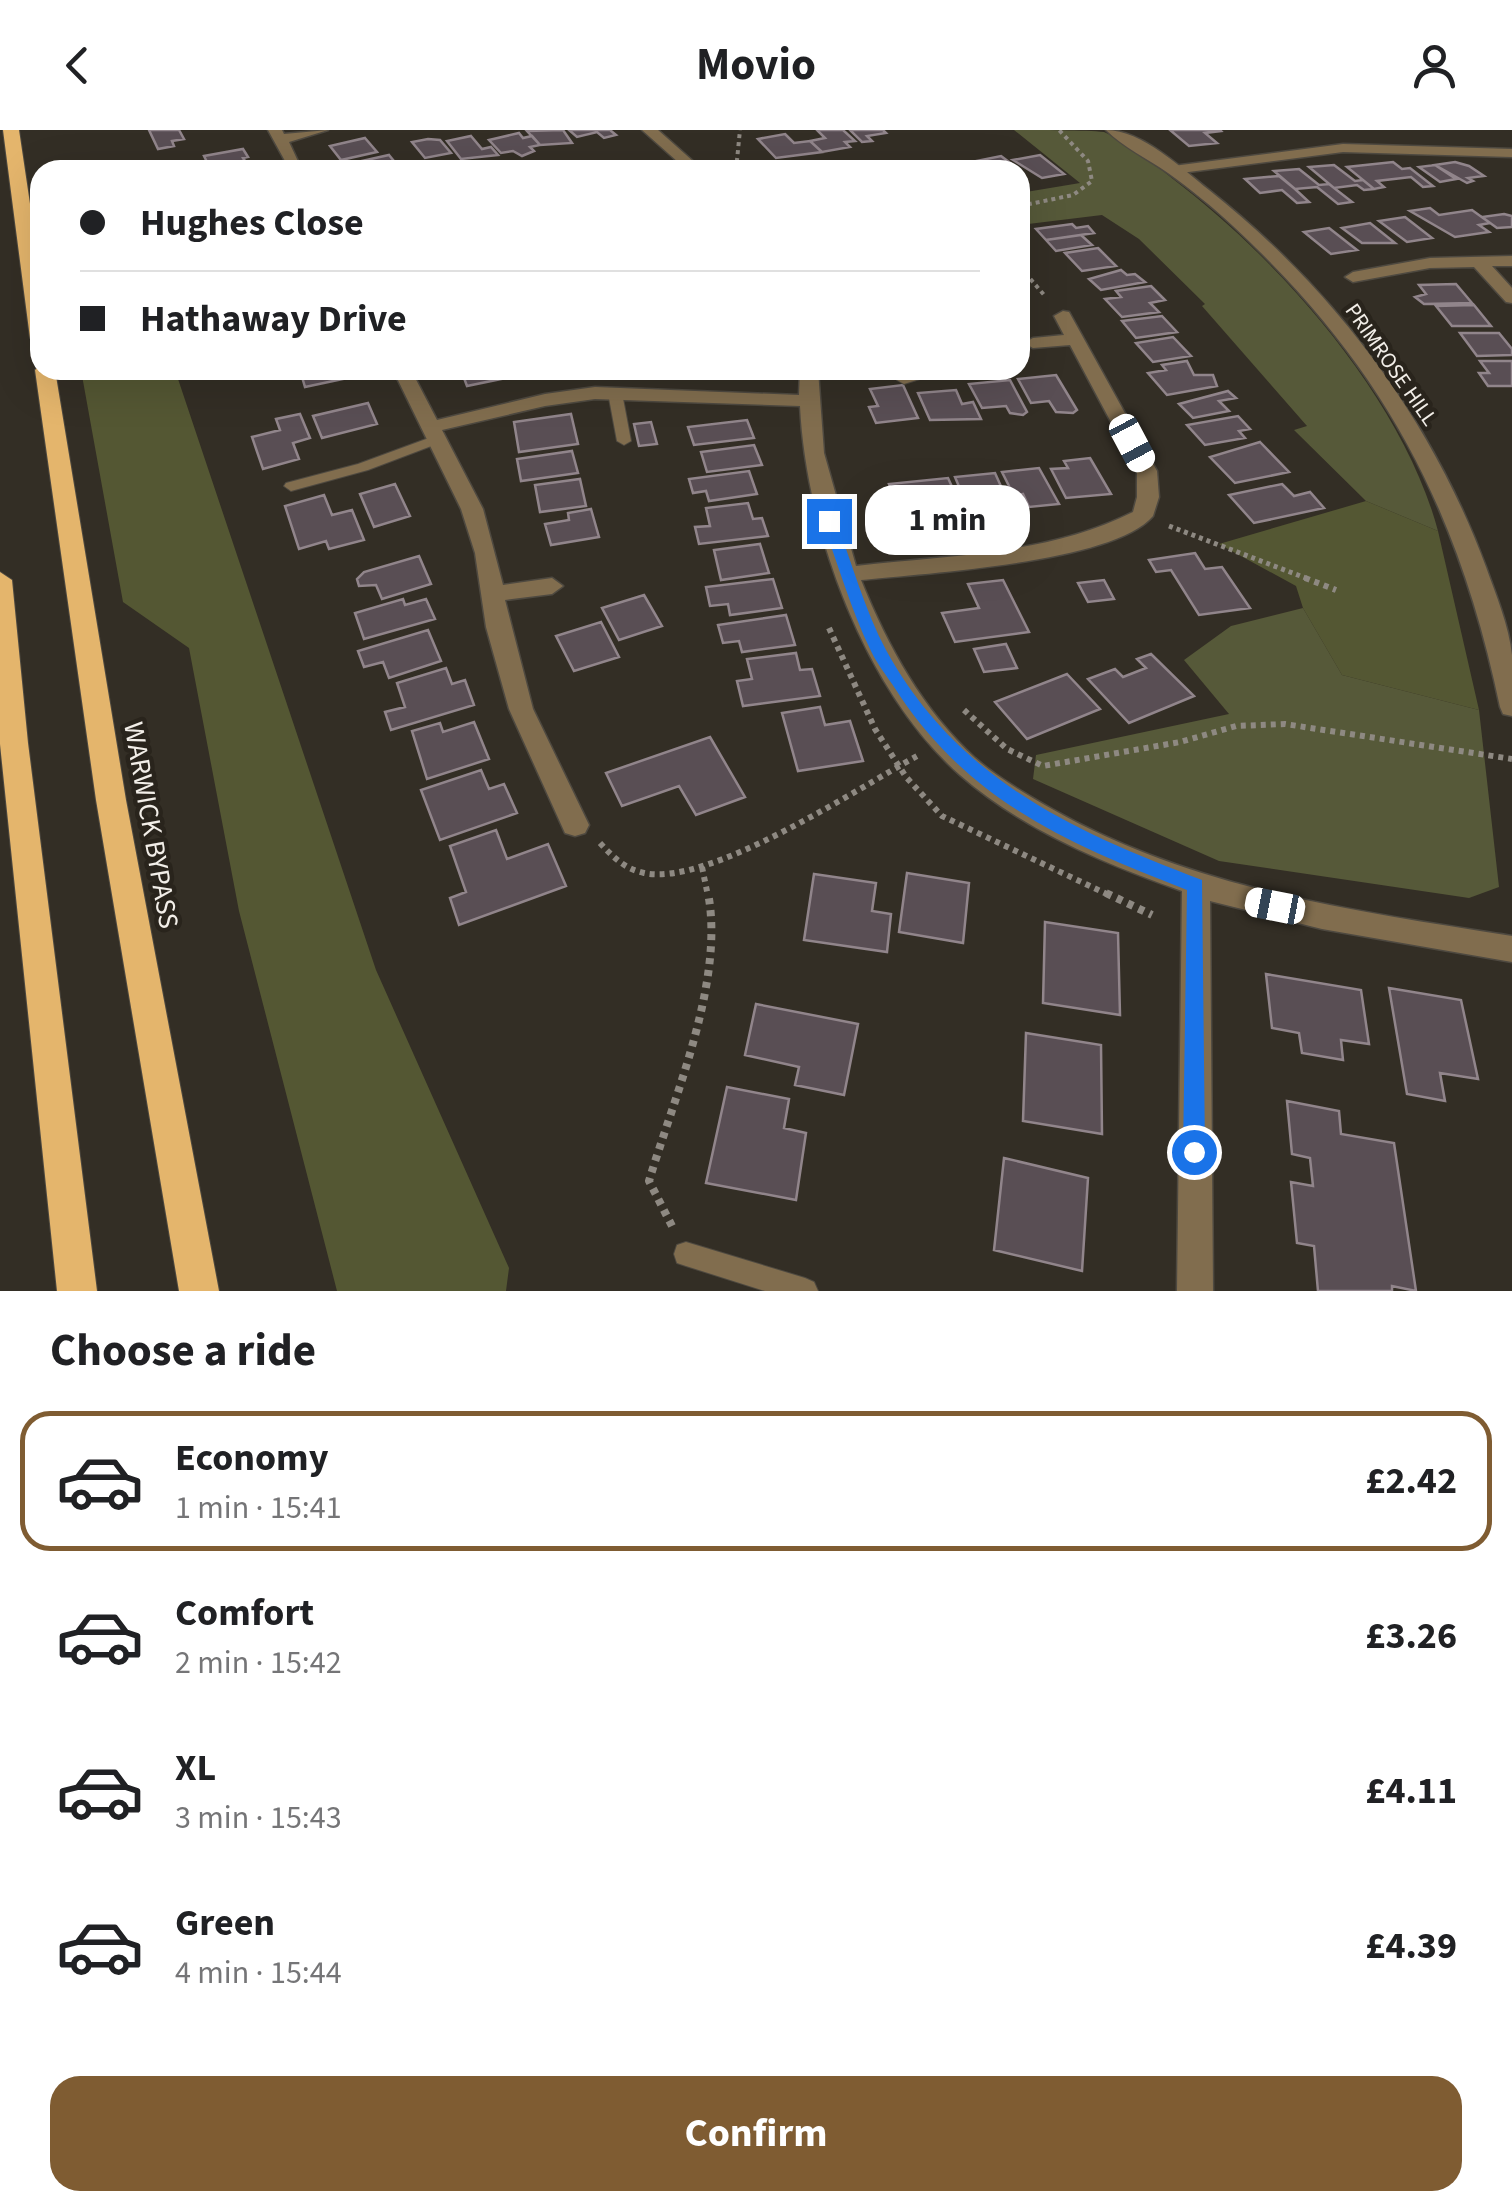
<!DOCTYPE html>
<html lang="en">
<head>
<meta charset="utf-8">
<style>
	body { margin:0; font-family:"Source Sans 3",sans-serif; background:#f6f6f6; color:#202124; height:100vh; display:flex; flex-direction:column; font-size:38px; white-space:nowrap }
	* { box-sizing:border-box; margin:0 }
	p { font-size:32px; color:#757577 }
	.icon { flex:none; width:55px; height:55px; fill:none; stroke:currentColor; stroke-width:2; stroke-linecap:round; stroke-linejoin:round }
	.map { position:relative; height:1161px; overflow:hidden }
	.details { display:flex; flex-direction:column; background:#fff; flex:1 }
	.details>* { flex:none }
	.hud { position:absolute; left:30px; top:30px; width:1000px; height:220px; border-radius:30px; box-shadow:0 10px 40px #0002; display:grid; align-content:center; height:220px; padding:0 50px; background:#fff }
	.end { position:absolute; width:45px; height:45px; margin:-22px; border:12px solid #1a73e8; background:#fff; box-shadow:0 0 0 5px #fff }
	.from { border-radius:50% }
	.bubble { position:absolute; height:70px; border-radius:30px; background:#fff; box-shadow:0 10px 40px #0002; font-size:32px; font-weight:700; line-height:70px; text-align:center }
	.car { position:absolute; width:30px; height:60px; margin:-30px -15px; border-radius:12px; box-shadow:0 0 8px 2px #0007; background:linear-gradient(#fff 24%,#345 0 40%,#fff 0 76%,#345 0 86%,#fff 0) }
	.hud b { display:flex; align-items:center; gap:35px; height:95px; font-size:38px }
	.hud b+b { border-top:2px solid #e0e0e0 }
	.hud i { width:25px; height:25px; background:#202124 }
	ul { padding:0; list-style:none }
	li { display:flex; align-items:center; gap:30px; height:140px; margin:0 20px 15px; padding:0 30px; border:5px solid transparent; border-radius:30px }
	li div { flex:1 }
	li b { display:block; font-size:38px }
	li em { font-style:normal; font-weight:700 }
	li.current { border-color:#7f5c32 }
	li>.icon { width:90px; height:90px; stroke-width:1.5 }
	h2 { padding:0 50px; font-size:45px; line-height:120px }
	.button { display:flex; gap:20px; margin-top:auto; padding:20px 50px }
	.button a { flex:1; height:115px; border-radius:30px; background:#7f5c32; color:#fff; font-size:40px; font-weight:700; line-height:115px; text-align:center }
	header { display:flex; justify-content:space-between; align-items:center; height:130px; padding:0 50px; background:#fff; font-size:45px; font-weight:700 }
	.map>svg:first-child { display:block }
	.green { fill:#565939 }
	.forest { fill:#545733 }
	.building { fill:#594e54; stroke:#91858b; stroke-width:2.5 }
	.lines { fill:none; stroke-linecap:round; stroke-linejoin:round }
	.service-casing { stroke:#4e4940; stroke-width:2 }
	.minor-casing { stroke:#4e4940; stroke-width:3 }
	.tertiary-casing { stroke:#4e4940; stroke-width:3 }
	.trunk-casing { stroke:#4e4940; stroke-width:2 }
	.path-far3 { stroke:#8e8982; stroke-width:4; stroke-dasharray:4 4; stroke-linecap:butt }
	.path-far2 { stroke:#8e8982; stroke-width:5; stroke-dasharray:4 4; stroke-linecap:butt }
	.path-far1 { stroke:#8e8982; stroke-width:6; stroke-dasharray:5 5; stroke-linecap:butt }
	.path { stroke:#8e8982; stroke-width:8; stroke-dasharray:6 6; stroke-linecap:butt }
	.service { fill:#816d4e; fill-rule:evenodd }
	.minor { fill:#816d4e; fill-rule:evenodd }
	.tertiary { fill:#816d4e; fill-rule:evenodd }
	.trunk { fill:#e4b56c; fill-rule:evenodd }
	.route { fill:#1a73e8 }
	.labels { text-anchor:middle; stroke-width:9; stroke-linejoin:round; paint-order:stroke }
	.far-street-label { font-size:22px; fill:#f2eee8; stroke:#29241c }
	.street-label { font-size:28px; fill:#f2eee8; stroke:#29241c }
</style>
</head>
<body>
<header><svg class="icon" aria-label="back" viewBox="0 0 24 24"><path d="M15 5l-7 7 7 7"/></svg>Movio<svg class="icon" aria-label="person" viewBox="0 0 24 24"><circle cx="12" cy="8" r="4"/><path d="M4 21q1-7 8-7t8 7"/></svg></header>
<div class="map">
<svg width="1512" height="1161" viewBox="0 0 1512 1161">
	<rect width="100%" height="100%" fill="#332e25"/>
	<path class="green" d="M1014 0C1036 0 1086 0 1104 2 1128 12 1153 33 1173 49 1281 131 1403 269 1438 401L1366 371 1294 300 1307 296 1202 176 1205 174 1139 109 1102 85 1020 95V63L1080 53Z
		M1303 478 1342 545 1479 580 1499 757 1469 768 1219 731 1033 649 1036 625 1229 584 1184 530 1231 496Z"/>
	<path class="forest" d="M81 240H175L376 840 509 1138 506 1161H337L239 781 189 518 123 472Z
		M1366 371 1438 401 1479 580 1342 545 1303 478 1296 456 1219 414Z"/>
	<path class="building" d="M149 0H179L184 9 172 11 174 16 158 19Z
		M563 0 572 13 540 15 527 1Z
		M569 0H610L616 5 604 8 597 2 577 7Z
		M817 0H843L855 11 845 12 850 17 822 22 810 11 825 8Z
		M850 0H883L886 3 867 6 872 11 862 12Z
		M1170 0H1220L1221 1 1205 3 1217 13 1189 16Z
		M519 3 523 8 532 6 540 15 530 17 534 21 522 26 513 21 501 23 489 10Z
		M785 4 794 13 810 11 822 22 776 28 758 9Z
		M471 6 482 19 491 17 498 25 461 29 447 11Z
		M365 8 377 22 341 30 330 16Z
		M428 9 440 10 451 23 425 28 412 12Z
		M243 19 248 27 243 28 245 31 210 38 204 26Z
		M389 25 398 36 352 40 348 34Z
		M1040 25 1064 44 1042 48 1013 30Z
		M1001 26 1013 35 995 40H964L957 35Z
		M1393 32 1402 39 1410 38 1433 56 1423 57 1411 47 1377 51 1384 57 1374 59 1347 37Z
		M1455 32 1469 36 1484 46 1468 48 1473 51 1467 53 1435 35Z
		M1334 35 1355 51 1363 50 1374 59 1364 60 1357 55 1334 58 1309 37Z
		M1435 35 1456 49 1440 52 1419 37Z
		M1299 39 1319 55 1329 54 1352 72 1338 74 1317 57 1295 59 1274 41Z
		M1279 46 1295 59 1309 72 1297 73 1282 60 1260 63 1245 49Z
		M1430 78 1439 85 1472 80 1490 93 1479 95 1489 102 1455 107 1410 81Z
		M1504 84 1512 86V97L1497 98 1482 87Z
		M1405 87 1432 108 1407 112 1379 91Z
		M1370 93 1395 113H1362L1342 98Z
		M1072 94 1076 98 1088 96 1094 103 1046 110 1036 99Z
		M1329 98 1357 120 1331 124 1304 102Z
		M1081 105 1092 115 1056 121 1046 110Z
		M1098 118 1116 136 1082 141 1065 123Z
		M1121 140 1127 145 1135 144 1145 152 1101 160 1089 149Z
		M1456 154 1472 173 1424 174 1415 167 1426 164 1419 155Z
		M1151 156 1165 170 1150 173 1159 182 1122 187 1105 169 1121 167 1116 161Z
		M1474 175 1491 196H1452L1436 176Z
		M1162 186 1177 202 1136 208 1122 191Z
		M1460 203H1499L1512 219V225L1477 226Z
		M1173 207 1191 226 1153 232 1136 213Z
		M1187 231 1194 245H1213L1217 256 1167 265 1148 243 1166 240 1162 235Z
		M1480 231H1512V256H1488L1479 243H1489Z
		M300 240H350L352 247 305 257Z
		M461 240H524L525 244 467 256Z
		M1056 245 1077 280 1073 283 1056 282 1049 271 1031 273 1018 249Z
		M1010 250 1027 282 1023 285 1010 283 1006 276 982 278 969 254Z
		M903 255 918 288 876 293 869 277 878 276 870 259Z
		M956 260 962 274 973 272 981 289 930 290 918 263Z
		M1228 261 1236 268 1219 271 1229 281 1193 288 1179 274Z
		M368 273 377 294 322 308 313 286Z
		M300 284 310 308 293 313 299 329 263 339 252 307 280 300 276 289Z
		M571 284 578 314 519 322 514 292Z
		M1238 286 1250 299 1239 301 1245 308 1205 315 1187 295Z
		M747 290 754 308 694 315 688 297Z
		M651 292 657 314 639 316 634 294Z
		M1260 312 1289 342 1235 353 1210 327Z
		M754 315 762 335 707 342 701 322Z
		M572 321 578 343 521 351 517 329Z
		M1090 328 1111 364 1066 368 1051 339 1068 338 1064 331Z
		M1039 338 1059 374 1029 377 1023 364 1014 366 1002 342Z
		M749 341 757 364 709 371 706 361 693 363 689 349Z
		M995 343 1012 381 971 385 955 347Z
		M948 348 959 372 947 374 953 388 905 393 889 354Z
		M580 349 586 376 540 382 535 355Z
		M395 354 410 386 374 397 360 364Z
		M1282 354 1294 366 1310 362 1324 378 1254 393 1229 365Z
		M324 365 332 385 352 380 364 410 329 419 326 411 299 419 285 376Z
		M748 373 753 389 762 388 768 406 699 414 695 397 710 396 706 378Z
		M591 379 599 407 551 415 545 394 569 390 568 383Z
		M760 414 769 443 721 450 714 420Z
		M1195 423 1205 439 1222 437 1250 478 1199 485 1171 440 1156 442 1149 430Z
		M419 426 431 454 382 469 376 455 359 456 357 449 364 442Z
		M773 449 782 478 730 485 728 474 710 476 706 457Z
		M1003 450 1029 502 955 512 942 483 979 478 968 454Z
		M1104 450 1114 469 1088 472 1078 453Z
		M644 465 662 496 619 510 602 478Z
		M403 469 405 475 426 469 435 489 364 509 355 483Z
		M786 485 795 515 742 522 739 511 723 513 718 495Z
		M601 492 619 527 574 541 556 506Z
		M428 500 441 531 389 548 383 532 364 537 358 521Z
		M1006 514 1017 538 984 542 974 519Z
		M796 523 800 540 812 539 820 566 743 576 737 551 752 549 747 529Z
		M1151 524 1194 566 1129 593 1088 549 1115 539 1123 547 1146 538 1137 529Z
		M446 538 452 554 465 550 474 575 391 600 385 582 405 577 397 553Z
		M1067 544 1100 579 1027 609 995 572Z
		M820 577 825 595 850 591 863 631 798 641 782 583Z
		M474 592 489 629 427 649 412 601 440 593 443 602Z
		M710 607 745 667 696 685 679 656 622 676 606 643Z
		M481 640 489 659 504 654 517 683 440 710 421 660Z
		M496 700 507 729 548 714 566 756 459 795 450 768 466 762 450 716Z
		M907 743 969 753 963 813 899 802Z
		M814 744 876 753 872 781 891 784 887 822 804 810Z
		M1045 792 1118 803 1120 885 1043 873Z
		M1266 844 1361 860 1369 914 1341 910 1343 930 1302 923 1299 903 1272 898Z
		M1389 858 1461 870 1478 949 1440 943 1445 971 1407 964Z
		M756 874 858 894 844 965 795 955 799 937 745 925Z
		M1026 903 1101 915 1102 1004 1023 991Z
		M727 957 789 969 784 998 806 1003 796 1070 706 1053Z
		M1287 971 1339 981 1341 1004 1394 1013 1416 1161 1392 1156V1161H1318L1314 1116 1297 1113 1291 1052 1313 1056 1310 1028 1292 1024Z
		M1004 1028 1088 1048 1082 1141 994 1120Z"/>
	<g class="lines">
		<g class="service-casing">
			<path id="service" d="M926 240H948L904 254 897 250Z
				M615 259 622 263 631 311 624 315 617 311 608 263Z
				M437 305 442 306V312L368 340 291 361 284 356 286 353 358 334Z
				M686 1112 805 1148 814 1152 818 1161H765L686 1136 677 1133 674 1124 677 1115Z"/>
		</g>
		<g class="minor-casing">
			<path id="minor" d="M268 0H282L284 4 328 0 289 12 302 40H290Z
				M642 0H658L703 40H687Z
				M1343 14 1512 19V27L1343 22 1173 44 1166 40 1173 36Z
				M1512 126V136H1492L1512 158V173L1506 172 1474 137 1430 138 1353 152 1345 147 1353 142 1430 128Z
				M1063 181 1069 182 1157 341 1159 367 1153 386C1113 433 925 443 861 450 888 517 922 579 975 628 998 648 1026 664 1052 679 1193 759 1353 781 1512 806V832L1322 799 1210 771 1213 1161H1177L1182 761C1105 734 1023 700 960 645 865 562 806 400 800 276L595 269 545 276 442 300 483 379 503 455 552 448 563 456 552 464 505 470 533 579 589 695 585 703 575 706 565 703 509 579 486 497 475 423 461 379 393 240H411L437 290 545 264 595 257 799 265 800 240H818L824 323 856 436C948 425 1048 425 1133 382L1137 367V341L1070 215 1033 218 1024 213 1033 208 1064 205 1054 186Z"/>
		</g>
		<g class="tertiary-casing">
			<path id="tertiary" d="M1106 0C1142 0 1181 38 1209 60 1334 159 1431 288 1486 437 1496 465 1509 496 1512 525 1512 545 1512 566 1512 586L1503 584 1500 577C1458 377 1383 235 1233 96 1213 77 1190 59 1168 43 1148 29 1123 17 1106 0Z"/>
		</g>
		<g class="trunk-casing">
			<path id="trunk" d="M3 0H19L40 141V214L30 208Z
				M40 235V240H55L126 670 219 1161H179L96 670 35 240Z
				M0 442 12 450 28 613 97 1161H57L0 614Z"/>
		</g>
		<path class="path-far3" d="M736 40 740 0
			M1020 76 1073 65 1092 51 1088 31 1059 0
			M1020 137 1045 166"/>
		<path class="path-far2" d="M1169 396 1311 450"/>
		<path class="path-far1" d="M1305 448 1336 460
			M829 498 875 599 906 647 942 686 1111 766
			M964 580 1007 619 1043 636 1180 612 1236 596 1285 594 1512 629
			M600 713C613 727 625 739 644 743 708 757 857 659 917 626
			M702 737 708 766"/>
		<path class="path" d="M1106 763 1152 785
			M672 1096 649 1051C674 967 725 851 708 763"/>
		<use href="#service" class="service"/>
		<use href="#minor" class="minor"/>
		<use href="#tertiary" class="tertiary"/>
		<use href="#trunk" class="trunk"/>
	</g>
	<path class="route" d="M829 387 836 391C852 433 865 481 886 520 957 649 1072 701 1202 750L1205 1022 1202 1029 1194 1032 1187 1029 1183 1022 1187 760C1071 715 972 673 900 566 891 551 878 536 871 521 851 480 838 434 822 391Z"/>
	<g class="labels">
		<g class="far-street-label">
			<text transform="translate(1392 234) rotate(55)" y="8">PRIMROSE HILL</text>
		</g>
		<g class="street-label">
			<text transform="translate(152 695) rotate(80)" y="10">WARWICK BYPASS</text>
		</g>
	</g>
</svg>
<i class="end from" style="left:1194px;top:1022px"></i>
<i class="end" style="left:829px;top:391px"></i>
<div class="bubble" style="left:865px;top:355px;width:165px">1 min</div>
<i class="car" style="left:1132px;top:313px;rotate:152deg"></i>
<i class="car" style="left:1275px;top:776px;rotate:281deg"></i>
<div class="hud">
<b><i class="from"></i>Hughes Close</b>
<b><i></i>Hathaway Drive</b>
</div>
</div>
<section class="details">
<h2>Choose a ride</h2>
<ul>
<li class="current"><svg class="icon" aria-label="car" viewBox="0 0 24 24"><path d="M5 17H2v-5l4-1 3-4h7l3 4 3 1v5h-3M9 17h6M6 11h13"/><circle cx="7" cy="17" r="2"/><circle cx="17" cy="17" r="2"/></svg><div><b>Economy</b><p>1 min · 15:41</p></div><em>£2.42</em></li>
<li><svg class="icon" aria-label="car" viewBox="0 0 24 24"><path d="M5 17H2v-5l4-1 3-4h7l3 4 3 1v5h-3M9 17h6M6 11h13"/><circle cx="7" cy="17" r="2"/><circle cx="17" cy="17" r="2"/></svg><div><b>Comfort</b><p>2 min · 15:42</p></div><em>£3.26</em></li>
<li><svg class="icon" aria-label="car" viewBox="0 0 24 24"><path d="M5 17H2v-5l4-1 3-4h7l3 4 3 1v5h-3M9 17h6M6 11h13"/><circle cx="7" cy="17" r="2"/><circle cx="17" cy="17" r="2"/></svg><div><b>XL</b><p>3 min · 15:43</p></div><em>£4.11</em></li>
<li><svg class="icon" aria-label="car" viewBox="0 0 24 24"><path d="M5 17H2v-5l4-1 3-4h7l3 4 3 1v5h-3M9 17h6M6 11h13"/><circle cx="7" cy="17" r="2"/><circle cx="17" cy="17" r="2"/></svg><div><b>Green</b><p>4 min · 15:44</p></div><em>£4.39</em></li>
</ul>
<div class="button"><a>Confirm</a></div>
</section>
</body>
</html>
